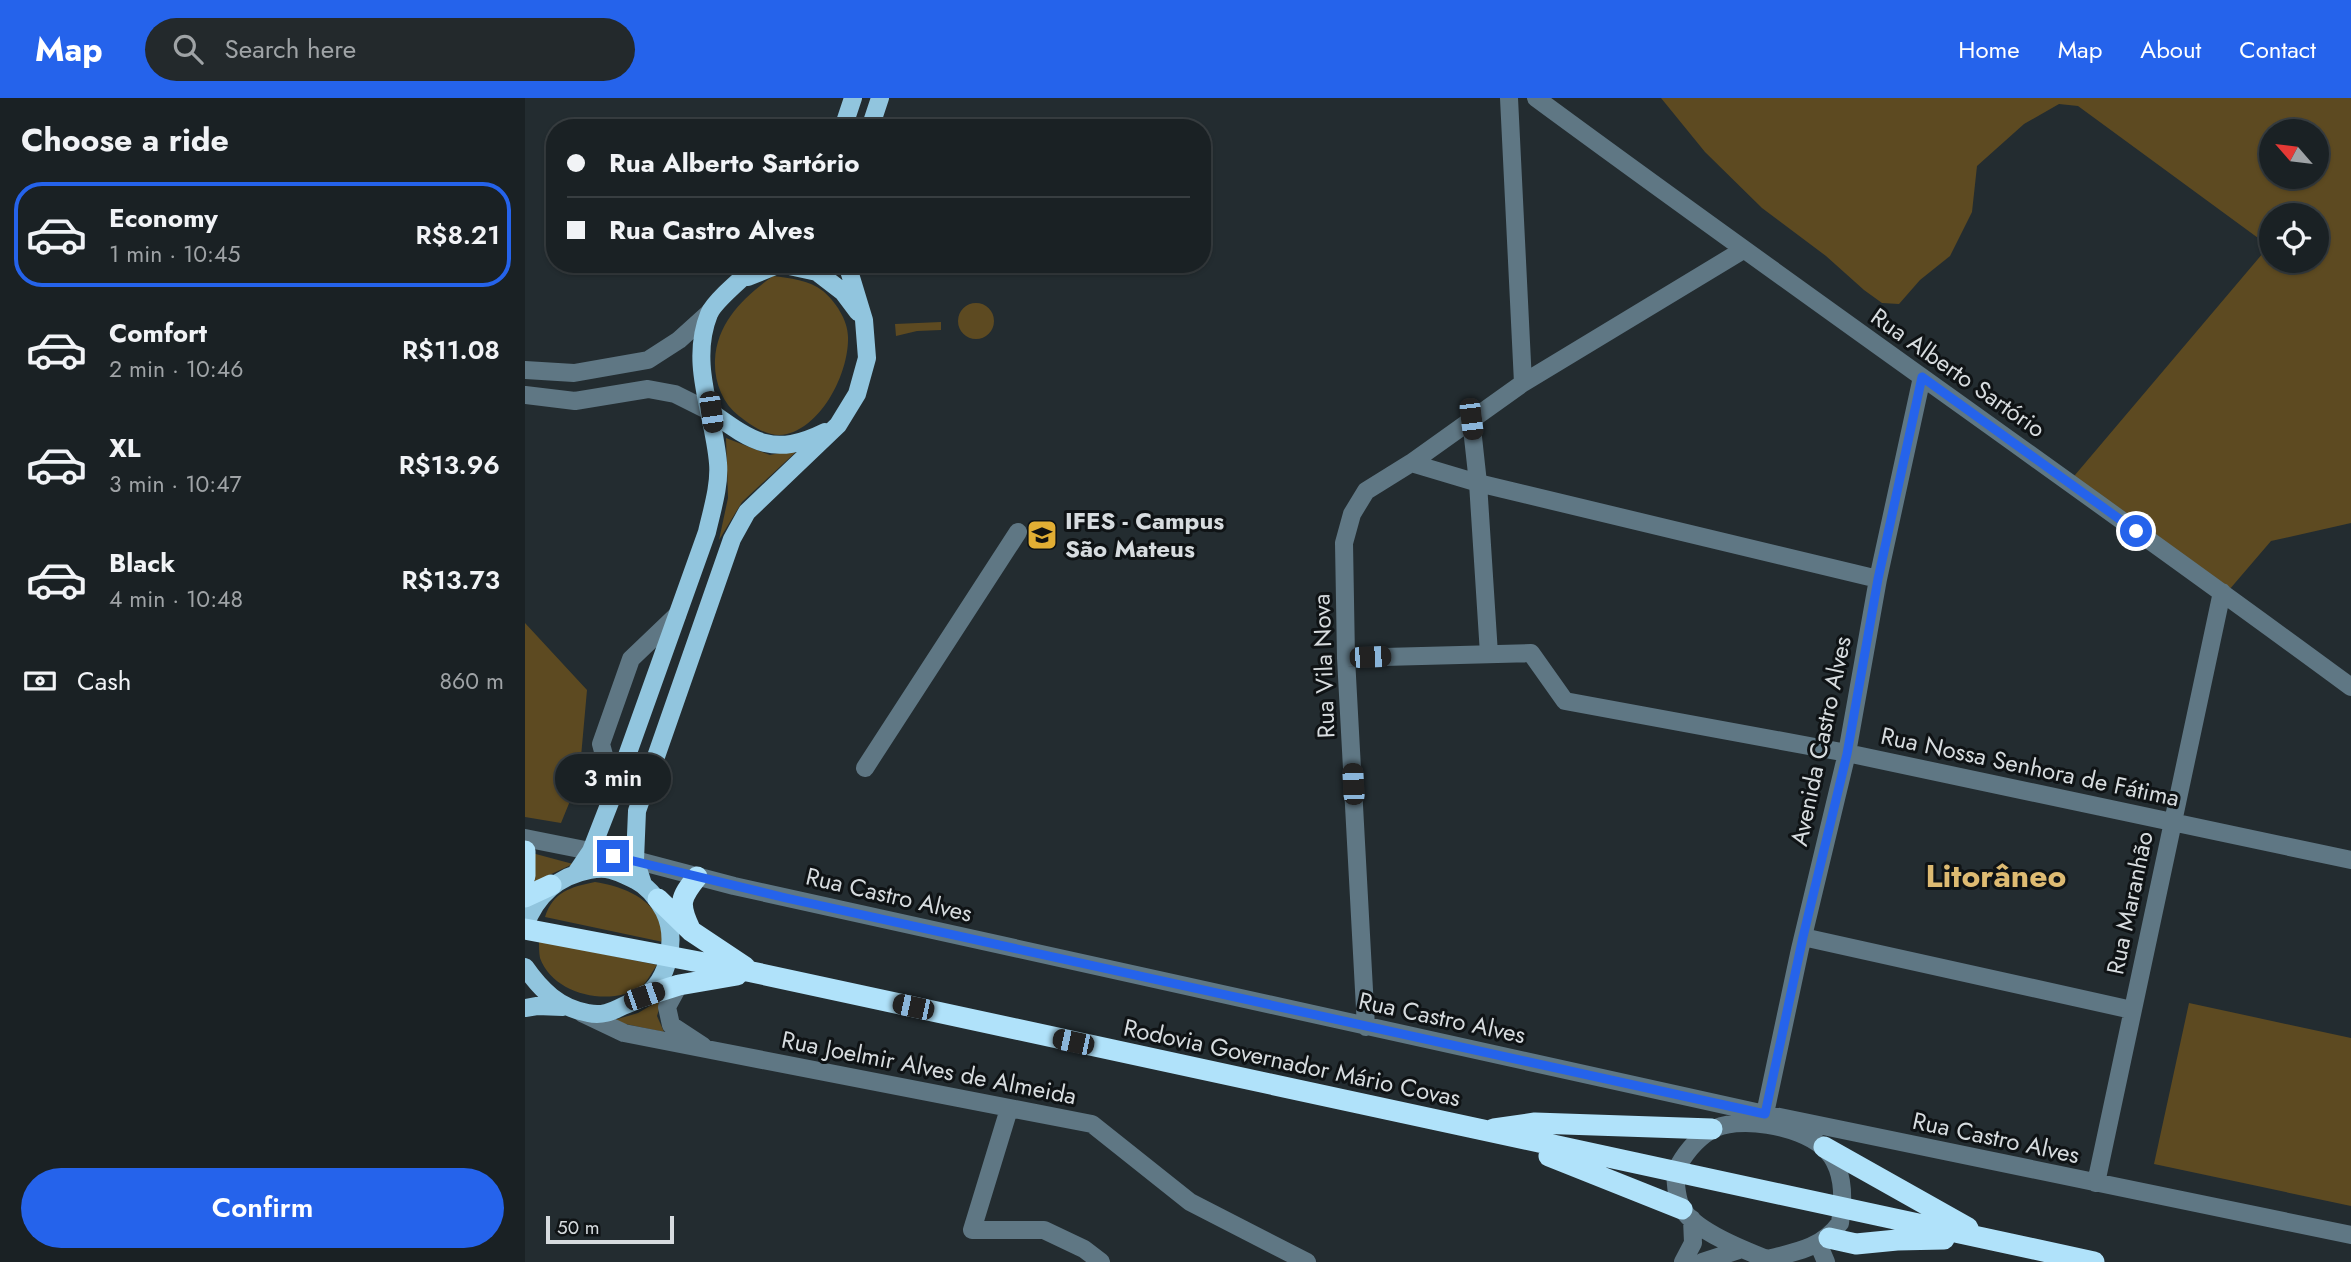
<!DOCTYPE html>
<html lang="en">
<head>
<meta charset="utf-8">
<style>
	body { margin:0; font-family:Jost,sans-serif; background:#23292c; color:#f1f3f6; height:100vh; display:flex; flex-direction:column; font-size:26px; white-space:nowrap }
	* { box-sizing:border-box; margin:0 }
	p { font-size:23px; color:#9fa3a6 }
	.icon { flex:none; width:38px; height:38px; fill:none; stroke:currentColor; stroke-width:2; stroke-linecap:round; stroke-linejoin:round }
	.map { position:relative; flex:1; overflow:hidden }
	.drawer { display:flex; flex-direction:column; background:#1a2124; width:525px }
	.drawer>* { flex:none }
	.banner { position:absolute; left:21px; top:21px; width:665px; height:154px; border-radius:28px; box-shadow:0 2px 5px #0004,0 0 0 2px #383e41; display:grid; align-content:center; height:154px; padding:0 21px; background:#1a2124 }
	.needle { width:46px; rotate:298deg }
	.fabs { position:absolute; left:1734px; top:21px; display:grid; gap:14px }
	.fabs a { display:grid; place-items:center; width:70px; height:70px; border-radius:50%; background:#1a2124; box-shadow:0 2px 5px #0004,0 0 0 2px #383e41; font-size:35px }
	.scale { position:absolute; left:21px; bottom:18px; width:128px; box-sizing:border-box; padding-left:7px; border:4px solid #d7dcdf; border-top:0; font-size:19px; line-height:24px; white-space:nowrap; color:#d7dcdf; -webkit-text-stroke:5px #0f1315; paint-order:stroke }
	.end { position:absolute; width:32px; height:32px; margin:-16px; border:9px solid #2563eb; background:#fff; box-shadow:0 0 0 4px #fff }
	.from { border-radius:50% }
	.bubble { position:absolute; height:49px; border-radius:24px; background:#1a2124; box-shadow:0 2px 5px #0004,0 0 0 2px #383e41; font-size:23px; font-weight:600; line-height:49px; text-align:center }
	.car { position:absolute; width:21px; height:42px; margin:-21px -10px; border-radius:9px; box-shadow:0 0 5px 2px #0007; background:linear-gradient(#222 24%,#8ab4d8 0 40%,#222 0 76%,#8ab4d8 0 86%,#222 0) }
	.banner b { display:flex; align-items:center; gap:24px; height:66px; font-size:26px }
	.banner b+b { border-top:2px solid #383e41 }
	.banner i { width:18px; height:18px; background:#f1f3f6 }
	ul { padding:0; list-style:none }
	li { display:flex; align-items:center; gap:21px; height:105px; margin:0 14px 10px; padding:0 7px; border:4px solid transparent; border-radius:28px }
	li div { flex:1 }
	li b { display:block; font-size:26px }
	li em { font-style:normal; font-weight:600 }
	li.current { border-color:#2563eb }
	li>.icon { width:63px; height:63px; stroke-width:1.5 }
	h2 { padding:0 21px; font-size:32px; line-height:84px }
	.pay { display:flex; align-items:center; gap:18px; height:77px; padding:0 21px; font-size:26px }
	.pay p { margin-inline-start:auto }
	.cta { display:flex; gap:14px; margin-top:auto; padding:14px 21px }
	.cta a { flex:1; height:80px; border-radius:42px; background:#2563eb; color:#fff; font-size:28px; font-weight:600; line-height:80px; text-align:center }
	header { display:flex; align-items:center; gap:42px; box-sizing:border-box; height:98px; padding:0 35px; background:#2563eb; color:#fff }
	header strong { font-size:33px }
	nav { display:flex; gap:38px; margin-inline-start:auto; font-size:24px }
	.search { width:490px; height:63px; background:#23292c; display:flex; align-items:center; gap:18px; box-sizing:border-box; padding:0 24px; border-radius:38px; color:#9fa3a6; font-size:26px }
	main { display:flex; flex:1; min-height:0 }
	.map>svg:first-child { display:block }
	.green { fill:#5d4a21; fill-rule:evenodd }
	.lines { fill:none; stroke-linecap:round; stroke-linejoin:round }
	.minor { stroke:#5f7784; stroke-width:18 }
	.major { stroke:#91c5de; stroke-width:18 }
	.highway { stroke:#b0e2fa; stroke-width:21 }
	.route { stroke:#2563eb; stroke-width:9 }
	.labels { text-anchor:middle; stroke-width:6; stroke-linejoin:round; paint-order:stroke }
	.street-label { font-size:24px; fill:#d7dcdf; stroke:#0f1315 }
	.poi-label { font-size:24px; font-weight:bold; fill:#d7dcdf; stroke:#0f1315; text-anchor:start }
	.district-label { font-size:32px; font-weight:bold; fill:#debb72; stroke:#0f1315 }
</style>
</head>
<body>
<header>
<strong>Map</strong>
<div class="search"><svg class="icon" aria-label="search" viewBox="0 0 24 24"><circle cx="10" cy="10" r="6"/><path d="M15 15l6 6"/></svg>Search here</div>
<nav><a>Home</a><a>Map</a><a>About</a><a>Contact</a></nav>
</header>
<main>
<section class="drawer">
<h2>Choose a ride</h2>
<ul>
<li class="current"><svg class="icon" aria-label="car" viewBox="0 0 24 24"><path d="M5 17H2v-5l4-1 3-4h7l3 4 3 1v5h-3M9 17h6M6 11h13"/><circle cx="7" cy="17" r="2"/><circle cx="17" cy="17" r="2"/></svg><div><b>Economy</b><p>1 min · 10:45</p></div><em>R$8.21</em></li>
<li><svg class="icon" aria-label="car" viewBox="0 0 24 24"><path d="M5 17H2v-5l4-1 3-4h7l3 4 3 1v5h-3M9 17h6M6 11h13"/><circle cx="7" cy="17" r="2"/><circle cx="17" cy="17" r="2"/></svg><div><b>Comfort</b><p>2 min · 10:46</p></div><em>R$11.08</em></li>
<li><svg class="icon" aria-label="car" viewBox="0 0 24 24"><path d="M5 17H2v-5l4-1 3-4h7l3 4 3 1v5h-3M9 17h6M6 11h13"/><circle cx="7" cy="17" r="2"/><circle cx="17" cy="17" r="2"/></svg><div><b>XL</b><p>3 min · 10:47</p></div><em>R$13.96</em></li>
<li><svg class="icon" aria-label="car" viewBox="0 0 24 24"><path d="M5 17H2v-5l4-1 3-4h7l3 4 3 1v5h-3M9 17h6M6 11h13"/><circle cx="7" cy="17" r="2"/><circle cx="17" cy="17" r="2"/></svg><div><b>Black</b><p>4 min · 10:48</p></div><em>R$13.73</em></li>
</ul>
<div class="pay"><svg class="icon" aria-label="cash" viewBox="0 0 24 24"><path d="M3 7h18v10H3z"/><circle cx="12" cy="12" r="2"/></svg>Cash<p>860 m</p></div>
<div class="cta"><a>Confirm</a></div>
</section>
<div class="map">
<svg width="1826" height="1164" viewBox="0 0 1826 1164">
	<rect width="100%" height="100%" fill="#232c30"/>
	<path class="green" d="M1136 0H1826V425L1746 443 1698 499 1539 390 1744 148 1553 8 1534 6 1499 26 1452 68 1447 114 1425 158 1395 182 1374 206 1357 205 1339 192 1301 158 1237 110 1180 54ZM1746 33H1792V79H1746ZM1746 117H1792V163H1746Z
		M248 178C265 180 284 182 298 193 310 203 323 222 323 239 324 274 298 327 262 336 245 341 227 328 214 318 197 305 189 283 190 262 192 224 219 199 248 178Z
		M433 223a18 18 0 1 1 36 0a18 18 0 1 1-36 0Z
		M416 224V232L392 233 371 238 370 226Z
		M201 340 245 357 274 351 217 404 194 442 203 400Z
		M0 525 62 592 54 681 36 725 0 719Z
		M7 755 48 766 9 784Z
		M70 784C94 788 123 797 134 822 137 828 137 837 138 844L20 819C28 794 45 789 70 784Z
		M14 843 132 867C127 873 122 885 116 889 85 909 28 897 15 860 14 855 14 848 14 843Z
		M137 901 132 918 139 934 86 923 113 915Z
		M1664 905 1826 940V1108L1629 1066Z"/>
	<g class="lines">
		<path class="minor" d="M984 0 998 285
			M1011 0C1281 199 1556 390 1826 589
			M0 272 49 275 123 262 154 242 185 214
			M0 297 50 303 123 291 150 296 186 314
			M946 321 953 385 964 556
			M886 365 953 385 1353 481
			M821 560 1006 555 1040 603 1322 655 1826 762
			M340 670 493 434
			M89 694 76 646 106 561 152 517
			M0 740 110 762 209 788 1240 1016 1826 1137
			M1278 839 1607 912
			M154 887 142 909 146 927 178 948
			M57 915 99 935 567 1026 665 1104 782 1164
			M841 929 821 560 819 445 827 416 841 393 886 365 998 285 1218 152
			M484 1011 447 1132H519L559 1151 576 1164
			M1238 1025 1275 851 1322 655 1353 481 1397 279
			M1571 1085 1697 494
			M1293 1145 1301 1164
			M1242 1161C1271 1154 1297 1150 1315 1125 1319 1100 1319 1067 1298 1049 1274 1028 1212 1016 1185 1033 1169 1043 1158 1058 1150 1074 1151 1086 1151 1102 1158 1112 1173 1135 1224 1154 1249 1164
			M1158 1164 1168 1145 1167 1121
			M1177 1164 1214 1152"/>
		<path class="major" d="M318 30 328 0
			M345 30 355 0
			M223 179 255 166 292 174 318 194 333 214
			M186 314C229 345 249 359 300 334
			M51 775 66 753 89 694 182 434C187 412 195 387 193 365 189 315 164 266 184 216 189 203 221 177 233 166
			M118 786 110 762 112 713 207 441 222 414 313 327 332 296 342 260 339 222 322 166
			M0 828C11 798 33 778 65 772 84 768 93 774 110 782 124 789 132 800 139 813 152 839 145 882 118 899 112 903 104 905 98 908 86 914 77 918 63 915 34 910 16 892 0 869
			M0 910 12 908 38 909"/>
		<path class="highway" d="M0 753V778
			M0 799 26 787
			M133 801 166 833 220 869
			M0 831 227 874 1569 1164
			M165 831C153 806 155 800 172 779
			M119 898 154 887 212 877
			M969 1031 1010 1025 1187 1031
			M1299 1049 1443 1130
			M1024 1058 1157 1111
			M1304 1140 1331 1146 1372 1142 1419 1141"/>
	</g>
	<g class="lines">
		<path class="route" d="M88 758 261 800 1240 1016 1278 839 1322 656 1353 481 1397 279 1611 433"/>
	</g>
	<defs>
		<g id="university-square" transform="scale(1.575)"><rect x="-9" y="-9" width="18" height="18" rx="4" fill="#e2ae34" stroke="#0f1315"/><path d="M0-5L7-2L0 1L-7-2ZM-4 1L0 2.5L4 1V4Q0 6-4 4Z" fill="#111"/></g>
	</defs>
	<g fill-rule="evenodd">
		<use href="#university-square" x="517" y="437"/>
	</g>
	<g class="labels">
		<g class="street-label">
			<text transform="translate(1433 275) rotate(35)" y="8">Rua Alberto Sartório</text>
			<text transform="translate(799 568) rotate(-92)" y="8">Rua Vila Nova</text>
			<text transform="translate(1296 643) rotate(-78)" y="8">Avenida Castro Alves</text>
			<text transform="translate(1505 669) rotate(12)" y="8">Rua Nossa Senhora de Fátima</text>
			<text transform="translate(364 797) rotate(13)" y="8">Rua Castro Alves</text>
			<text transform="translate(1605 805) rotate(-78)" y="8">Rua Maranhão</text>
			<text transform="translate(917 920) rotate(12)" y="8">Rua Castro Alves</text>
			<text transform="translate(767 965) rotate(12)" y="8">Rodovia Governador Mário Covas</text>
			<text transform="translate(404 970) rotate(11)" y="8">Rua Joelmir Alves de Almeida</text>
			<text transform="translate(1471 1040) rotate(12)" y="8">Rua Castro Alves</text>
		</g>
		<g class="poi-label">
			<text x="540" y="431">IFES - Campus<tspan x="540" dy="28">São Mateus</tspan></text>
		</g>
		<g class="district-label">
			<text x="1471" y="789">Litorâneo</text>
		</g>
	</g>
</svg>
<div class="fabs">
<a><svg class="needle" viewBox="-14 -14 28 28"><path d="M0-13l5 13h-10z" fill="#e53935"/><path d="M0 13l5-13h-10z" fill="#9fa3a6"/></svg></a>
<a><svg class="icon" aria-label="locate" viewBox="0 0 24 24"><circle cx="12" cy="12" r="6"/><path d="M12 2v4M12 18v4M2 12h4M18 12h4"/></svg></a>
</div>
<div class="scale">50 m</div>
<i class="end from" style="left:1611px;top:433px"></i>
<i class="end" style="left:88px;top:758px"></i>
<div class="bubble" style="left:30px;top:656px;width:116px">3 min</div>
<i class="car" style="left:186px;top:314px;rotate:172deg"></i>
<i class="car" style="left:946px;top:321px;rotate:173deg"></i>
<i class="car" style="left:845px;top:559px;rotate:88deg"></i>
<i class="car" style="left:828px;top:686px;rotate:357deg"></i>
<i class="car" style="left:119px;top:898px;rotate:71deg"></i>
<i class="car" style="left:388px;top:909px;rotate:282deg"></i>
<i class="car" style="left:548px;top:944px;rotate:282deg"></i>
<div class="banner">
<b><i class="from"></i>Rua Alberto Sartório</b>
<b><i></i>Rua Castro Alves</b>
</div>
</div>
</main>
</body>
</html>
